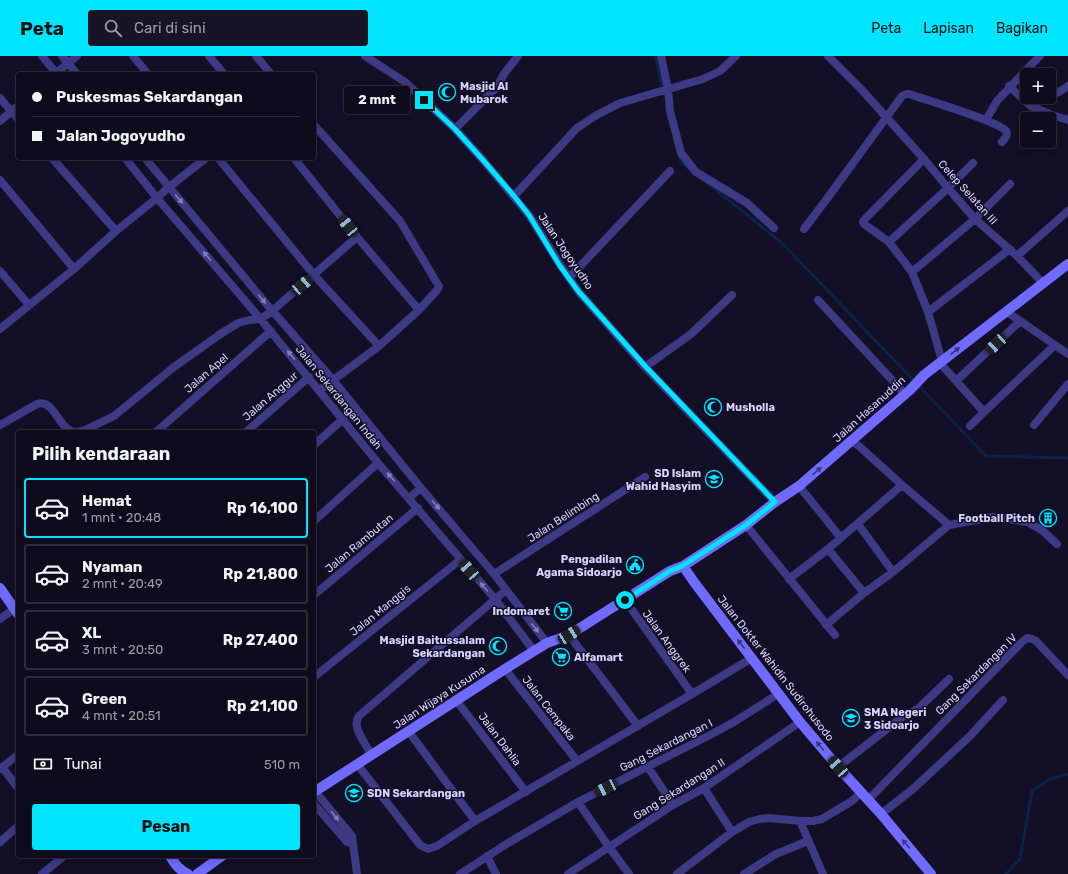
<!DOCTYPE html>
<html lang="id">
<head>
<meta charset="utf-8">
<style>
	body { margin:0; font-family:Rubik,sans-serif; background:#171425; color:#f1f3f6; height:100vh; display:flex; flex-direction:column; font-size:15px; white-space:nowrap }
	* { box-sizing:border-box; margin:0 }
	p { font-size:13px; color:#9b9ba3 }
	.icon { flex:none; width:22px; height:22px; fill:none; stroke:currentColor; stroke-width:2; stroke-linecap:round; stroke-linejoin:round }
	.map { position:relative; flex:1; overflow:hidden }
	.panel { position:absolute; left:16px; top:374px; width:300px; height:428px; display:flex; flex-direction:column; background:#0e0b1c; border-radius:4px; box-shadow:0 2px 10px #0003,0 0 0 1px #2e2b3b }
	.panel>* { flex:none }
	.banner { position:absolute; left:16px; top:16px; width:300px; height:88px; border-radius:4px; box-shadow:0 2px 10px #0003,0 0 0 1px #2e2b3b; display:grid; align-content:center; height:88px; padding:0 16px; background:#0e0b1c }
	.buttons { position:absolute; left:1020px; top:12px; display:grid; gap:8px }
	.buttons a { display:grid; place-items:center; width:36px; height:36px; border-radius:4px; background:#0e0b1c; box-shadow:0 2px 10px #0003,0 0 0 1px #2e2b3b; font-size:20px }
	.end { position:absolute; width:18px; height:18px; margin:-9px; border:5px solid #00e5ff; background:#111; box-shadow:0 0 0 2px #111 }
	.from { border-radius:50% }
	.bubble { position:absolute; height:28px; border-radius:4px; background:#0e0b1c; box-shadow:0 2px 10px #0003,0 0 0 1px #2e2b3b; font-size:13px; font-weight:700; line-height:28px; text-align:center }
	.car { position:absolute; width:12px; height:24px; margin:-12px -6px; border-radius:5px; box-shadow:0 0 3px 1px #0007; background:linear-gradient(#222 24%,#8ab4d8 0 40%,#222 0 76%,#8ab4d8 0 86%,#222 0) }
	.banner b { display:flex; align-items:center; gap:14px; height:38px; font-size:15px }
	.banner b+b { border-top:1px solid #2e2b3b }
	.banner i { width:10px; height:10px; background:#f1f3f6 }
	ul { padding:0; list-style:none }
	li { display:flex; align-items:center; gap:12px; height:60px; margin:0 8px 6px; padding:0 8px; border:2px solid #2e2b3b; border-radius:4px }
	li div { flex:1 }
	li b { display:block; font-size:15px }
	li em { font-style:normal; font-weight:700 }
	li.active { border-color:#00e5ff }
	li>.icon { width:36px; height:36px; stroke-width:1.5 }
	h2 { padding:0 16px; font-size:18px; line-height:48px }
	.pay { display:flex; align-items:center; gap:10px; height:44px; padding:0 16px; font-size:15px }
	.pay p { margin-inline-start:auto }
	.button { display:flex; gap:8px; margin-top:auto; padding:8px 16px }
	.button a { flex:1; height:46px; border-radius:4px; background:#00e5ff; color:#111; font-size:16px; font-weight:700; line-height:46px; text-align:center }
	header { display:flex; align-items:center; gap:24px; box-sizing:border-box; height:56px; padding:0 20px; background:#00e5ff; color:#111 }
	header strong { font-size:19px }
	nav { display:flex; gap:22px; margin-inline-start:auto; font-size:14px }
	.search { width:280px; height:36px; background:#171425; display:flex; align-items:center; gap:10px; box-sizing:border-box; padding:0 14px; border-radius:4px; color:#9b9ba3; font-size:15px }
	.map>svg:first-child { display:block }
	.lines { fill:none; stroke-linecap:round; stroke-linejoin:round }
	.stream { stroke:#0c2248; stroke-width:3 }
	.street { stroke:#3d3a85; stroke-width:8 }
	.secondary { stroke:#6f6bff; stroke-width:10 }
	.oneway { fill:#837fbc }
	.oneway2 { fill:#38347d }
	.route { stroke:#00e5ff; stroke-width:5 }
	.labels { text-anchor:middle; stroke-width:3; stroke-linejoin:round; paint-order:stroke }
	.poi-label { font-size:11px; font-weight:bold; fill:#d9d4ff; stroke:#130f26; text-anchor:start }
	.street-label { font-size:11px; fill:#d9d4ff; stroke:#130f26 }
</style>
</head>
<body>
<header>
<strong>Peta</strong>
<div class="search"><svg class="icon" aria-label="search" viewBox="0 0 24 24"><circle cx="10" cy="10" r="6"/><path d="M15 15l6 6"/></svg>Cari di sini</div>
<nav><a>Peta</a><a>Lapisan</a><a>Bagikan</a></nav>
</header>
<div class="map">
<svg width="1068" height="818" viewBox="0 0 1068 818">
	<rect width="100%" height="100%" fill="#130f26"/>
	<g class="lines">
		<path class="stream" d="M655 0 663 33
			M679 99 681 106 690 114
			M706 126 783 188 986 400 1068 402
			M1006 818 1020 803 1032 735 1050 723 1068 718"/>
		<path class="street" d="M42 0 57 18
			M62 0 77 18
			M133 0 148 18
			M209 0 224 18
			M256 0 271 18
			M365 0 405 26 455 73 483 104 529 159 561 210 579 236 645 311 775 446
			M661 0 668 33 670 55 681 97 696 116 747 147 774 172
			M828 0 861 33 924 103
			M55 18 77 0
			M1035 19 1028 12 1040 0
			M1009 30 1031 50 1052 59 1068 64
			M1049 35 1054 38 1059 36 1068 30
			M0 42 18 63
			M986 64 997 45 1028 12
			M0 65 18 50
			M314 69 400 165 437 227 439 230 438 233 419 254
			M455 73 497 31 504 18 518 0
			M52 102 116 175
			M125 102 157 142 258 260 378 407 495 543 534 595
			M145 102 269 251 333 324 421 432 494 518 547 587
			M218 102 314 219 379 290
			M294 102 357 181 419 254 379 290 320 334
			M0 124 74 213
			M514 140 577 72 595 60 620 47 703 23 720 15 736 0
			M804 173 829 140 902 40 906 38H909C924 43 1000 66 1006 75 1009 79 1004 83 1002 86
			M889 186 948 132 973 107
			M1017 200 1068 155
			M0 215 29 249
			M912 216 975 163 1010 128
			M569 222 670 115
			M818 244 905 338
			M928 256 1010 193
			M1007 256 1068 298
			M0 273 74 213 116 175 157 142 169 131 206 102
			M942 305 928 256 912 216 889 186 864 168 863 166 864 164 924 103 948 132 975 163 1017 200 1043 227
			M940 307 984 356
			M645 311 691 278 732 239
			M956 325 1016 269 1020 265
			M0 369 37 348C52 343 58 367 68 373 70 375 72 375 74 376
			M1034 369 1068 328
			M970 370 984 356 1055 289
			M75 376 83 375 114 360 174 311 219 279 238 267 249 264 261 263 272 255 357 181
			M156 376 271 275
			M246 376 309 321
			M852 385 860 391 902 429 949 469
			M314 389 343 363
			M799 430 841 482
			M409 442 421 432
			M314 465 378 407
			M858 468 893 516
			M746 469 835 579
			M828 493 864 537
			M494 518 645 421
			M789 523 828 493 902 429
			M314 539 418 452
			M625 544 692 638
			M0 563 14 553
			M826 569 864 537 893 516 949 469 993 461 1028 466 1043 475 1057 488
			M569 579 638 670
			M505 613 577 705
			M314 621 460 504
			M456 644 526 736
			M409 676 475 765
			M371 698C367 690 354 674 357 665 357 663 359 660 360 659L506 534
			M357 708 420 789 428 793 437 790 475 765 692 638 752 602
			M2 711 18 732
			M648 711 673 749
			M838 711 901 662 919 652 949 623
			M0 713 15 701
			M704 732 732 776
			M315 735 352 780 357 818
			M868 744 1022 586 1027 582 1032 583 1036 585 1068 619
			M578 746 609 791 629 818
			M314 748 347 786 352 787
			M881 758 913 733 970 680 1003 644
			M800 765 823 818
			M0 786 18 770
			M487 800 496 818
			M42 818 64 800
			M460 818 508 787 578 746 712 678 734 666 778 638
			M568 818 673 749 704 732 800 666
			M677 818 732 776 749 766 759 763 769 762 800 765H813L822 763 852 745 861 737
			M744 818 776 798 808 785"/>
		<path class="secondary" d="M683 510 694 526 800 666 838 711 881 758 931 818
			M0 532 18 558
			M314 736 505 613 547 587 569 579 670 515 683 510 746 469 775 446 799 430 910 334 924 319 1068 208
			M170 800C175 808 179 814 188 818
			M197 818 222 800"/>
	</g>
	<defs><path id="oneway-solid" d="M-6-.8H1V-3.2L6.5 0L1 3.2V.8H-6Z"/></defs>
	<g class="oneway">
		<use href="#oneway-solid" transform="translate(179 143) rotate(50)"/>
		<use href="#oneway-solid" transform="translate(207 200) rotate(-131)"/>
		<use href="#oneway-solid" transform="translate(262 243) rotate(50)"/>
		<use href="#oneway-solid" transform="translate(291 299) rotate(-129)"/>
		<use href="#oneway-solid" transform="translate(391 421) rotate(-131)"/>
		<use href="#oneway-solid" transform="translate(436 449) rotate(50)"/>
		<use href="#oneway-solid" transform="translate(484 531) rotate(-131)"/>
		<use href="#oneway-solid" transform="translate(535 572) rotate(52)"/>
		<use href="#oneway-solid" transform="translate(335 760) rotate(51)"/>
	</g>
	<g class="oneway2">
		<use href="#oneway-solid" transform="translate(955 295) rotate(-38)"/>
		<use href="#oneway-solid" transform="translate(817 415) rotate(-41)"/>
		<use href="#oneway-solid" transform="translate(741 588) rotate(-127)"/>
		<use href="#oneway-solid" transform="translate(820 690) rotate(-130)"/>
		<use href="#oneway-solid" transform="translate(906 788) rotate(-130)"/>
	</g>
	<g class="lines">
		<path class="route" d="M424 44 455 73 483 104 514 140 529 159 560 210 579 236 646 311 775 446 746 469 682 510 670 515 625 544"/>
	</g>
	<defs>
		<g id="mosque-ring" transform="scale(0.9)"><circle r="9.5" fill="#130f26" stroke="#00e5ff" stroke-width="1.5"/><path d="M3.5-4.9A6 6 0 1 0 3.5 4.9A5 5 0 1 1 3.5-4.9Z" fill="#00e5ff"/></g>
		<g id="school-ring" transform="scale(0.9)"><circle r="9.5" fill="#130f26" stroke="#00e5ff" stroke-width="1.5"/><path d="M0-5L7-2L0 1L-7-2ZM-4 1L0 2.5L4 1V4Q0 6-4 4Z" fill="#00e5ff"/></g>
		<g id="building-ring" transform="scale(0.9)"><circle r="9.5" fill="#130f26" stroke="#00e5ff" stroke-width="1.5"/><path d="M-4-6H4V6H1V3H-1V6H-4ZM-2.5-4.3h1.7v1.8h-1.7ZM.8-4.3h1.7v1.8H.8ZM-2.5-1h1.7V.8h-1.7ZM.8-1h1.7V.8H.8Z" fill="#00e5ff"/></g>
		<g id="civic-ring" transform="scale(0.9)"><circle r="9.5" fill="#130f26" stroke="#00e5ff" stroke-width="1.5"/><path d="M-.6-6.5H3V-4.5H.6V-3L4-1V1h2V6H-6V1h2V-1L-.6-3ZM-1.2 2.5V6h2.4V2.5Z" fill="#00e5ff"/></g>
		<g id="supermarket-ring" transform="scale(0.9)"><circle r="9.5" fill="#130f26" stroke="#00e5ff" stroke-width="1.5"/><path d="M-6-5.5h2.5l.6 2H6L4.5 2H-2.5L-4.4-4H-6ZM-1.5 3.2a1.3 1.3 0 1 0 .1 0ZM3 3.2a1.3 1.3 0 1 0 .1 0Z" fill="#00e5ff"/></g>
	</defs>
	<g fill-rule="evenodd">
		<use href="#mosque-ring" x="447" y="36"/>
		<use href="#mosque-ring" x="713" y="351"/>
		<use href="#school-ring" x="714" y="423"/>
		<use href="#building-ring" x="1048" y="462"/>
		<use href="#civic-ring" x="635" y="509"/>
		<use href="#supermarket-ring" x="563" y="555"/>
		<use href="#mosque-ring" x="498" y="590"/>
		<use href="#supermarket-ring" x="561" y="601"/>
		<use href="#school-ring" x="851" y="662"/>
		<use href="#school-ring" x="354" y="737"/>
	</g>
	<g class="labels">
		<g class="poi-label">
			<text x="460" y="34">Masjid Al<tspan x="460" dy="13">Mubarok</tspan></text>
			<text x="726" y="355">Musholla</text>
			<text x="701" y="421" text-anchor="end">SD Islam<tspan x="701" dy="13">Wahid Hasyim</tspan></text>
			<text x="1035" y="466" text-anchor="end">Football Pitch</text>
			<text x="622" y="507" text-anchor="end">Pengadilan<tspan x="622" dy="13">Agama Sidoarjo</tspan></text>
			<text x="550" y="559" text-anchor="end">Indomaret</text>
			<text x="485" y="588" text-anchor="end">Masjid Baitussalam<tspan x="485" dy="13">Sekardangan</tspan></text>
			<text x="574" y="605">Alfamart</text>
			<text x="864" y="660">SMA Negeri<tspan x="864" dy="13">3 Sidoarjo</tspan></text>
			<text x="367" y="741">SDN Sekardangan</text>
		</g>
		<g class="street-label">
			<text transform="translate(968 136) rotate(48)" y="4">Celep Selatan III</text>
			<text transform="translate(566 195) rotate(56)" y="4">Jalan Jogoyudho</text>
			<text transform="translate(206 317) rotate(-41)" y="4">Jalan Apel</text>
			<text transform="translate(270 340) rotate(-41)" y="4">Jalan Anggur</text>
			<text transform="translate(339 341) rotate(51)" y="4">Jalan Sekardangan Indah</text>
			<text transform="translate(869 353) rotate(-42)" y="4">Jalan Hasanuddin</text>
			<text transform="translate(563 461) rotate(-33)" y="4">Jalan Belimbing</text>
			<text transform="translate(359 487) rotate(-40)" y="4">Jalan Rambutan</text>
			<text transform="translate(380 554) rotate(-39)" y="4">Jalan Manggis</text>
			<text transform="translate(667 585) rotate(54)" y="4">Jalan Anggrek</text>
			<text transform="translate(776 612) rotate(52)" y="4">Jalan Dokter Wahidin Sudirohusodo</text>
			<text transform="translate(976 618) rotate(-45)" y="4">Gang Sekardangan IV</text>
			<text transform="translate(439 641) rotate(-33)" y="4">Jalan Wijaya Kusuma</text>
			<text transform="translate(549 652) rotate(52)" y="4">Jalan Cempaka</text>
			<text transform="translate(500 683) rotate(53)" y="4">Jalan Dahlia</text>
			<text transform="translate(666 689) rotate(-27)" y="4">Gang Sekardangan I</text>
			<text transform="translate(679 733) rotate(-32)" y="4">Gang Sekardangan II</text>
		</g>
	</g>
</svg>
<div class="buttons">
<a>+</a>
<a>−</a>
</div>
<i class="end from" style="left:625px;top:544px"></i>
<i class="end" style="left:424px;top:44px"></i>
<div class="bubble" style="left:344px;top:30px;width:66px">2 mnt</div>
<i class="car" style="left:348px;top:170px;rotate:321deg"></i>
<i class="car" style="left:302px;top:229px;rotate:50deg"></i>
<i class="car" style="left:996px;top:288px;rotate:227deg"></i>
<i class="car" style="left:469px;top:514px;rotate:319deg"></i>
<i class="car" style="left:569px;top:579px;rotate:58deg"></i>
<i class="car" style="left:838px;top:711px;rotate:319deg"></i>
<i class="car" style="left:606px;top:732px;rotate:243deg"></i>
<div class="banner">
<b><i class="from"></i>Puskesmas Sekardangan</b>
<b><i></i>Jalan Jogoyudho</b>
</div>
<section class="panel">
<h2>Pilih kendaraan</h2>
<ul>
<li class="active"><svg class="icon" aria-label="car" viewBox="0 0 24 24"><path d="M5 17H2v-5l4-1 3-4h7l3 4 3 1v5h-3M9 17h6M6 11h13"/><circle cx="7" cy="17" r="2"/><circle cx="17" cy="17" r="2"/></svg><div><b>Hemat</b><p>1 mnt · 20:48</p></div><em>Rp 16,100</em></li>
<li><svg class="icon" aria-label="car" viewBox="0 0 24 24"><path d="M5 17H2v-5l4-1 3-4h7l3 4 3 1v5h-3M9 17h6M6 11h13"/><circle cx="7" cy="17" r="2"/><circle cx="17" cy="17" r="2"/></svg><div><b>Nyaman</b><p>2 mnt · 20:49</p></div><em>Rp 21,800</em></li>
<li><svg class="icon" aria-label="car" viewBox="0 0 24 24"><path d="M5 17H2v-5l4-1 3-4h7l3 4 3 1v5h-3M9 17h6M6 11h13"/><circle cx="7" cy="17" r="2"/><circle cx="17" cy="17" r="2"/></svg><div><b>XL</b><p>3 mnt · 20:50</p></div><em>Rp 27,400</em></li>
<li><svg class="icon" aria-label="car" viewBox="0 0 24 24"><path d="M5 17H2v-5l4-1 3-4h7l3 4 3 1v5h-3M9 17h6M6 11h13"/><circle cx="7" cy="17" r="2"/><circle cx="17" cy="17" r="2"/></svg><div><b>Green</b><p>4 mnt · 20:51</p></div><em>Rp 21,100</em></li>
</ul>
<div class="pay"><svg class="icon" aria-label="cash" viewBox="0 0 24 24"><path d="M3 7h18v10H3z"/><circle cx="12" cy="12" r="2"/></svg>Tunai<p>510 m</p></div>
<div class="button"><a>Pesan</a></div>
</section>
</div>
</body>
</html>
